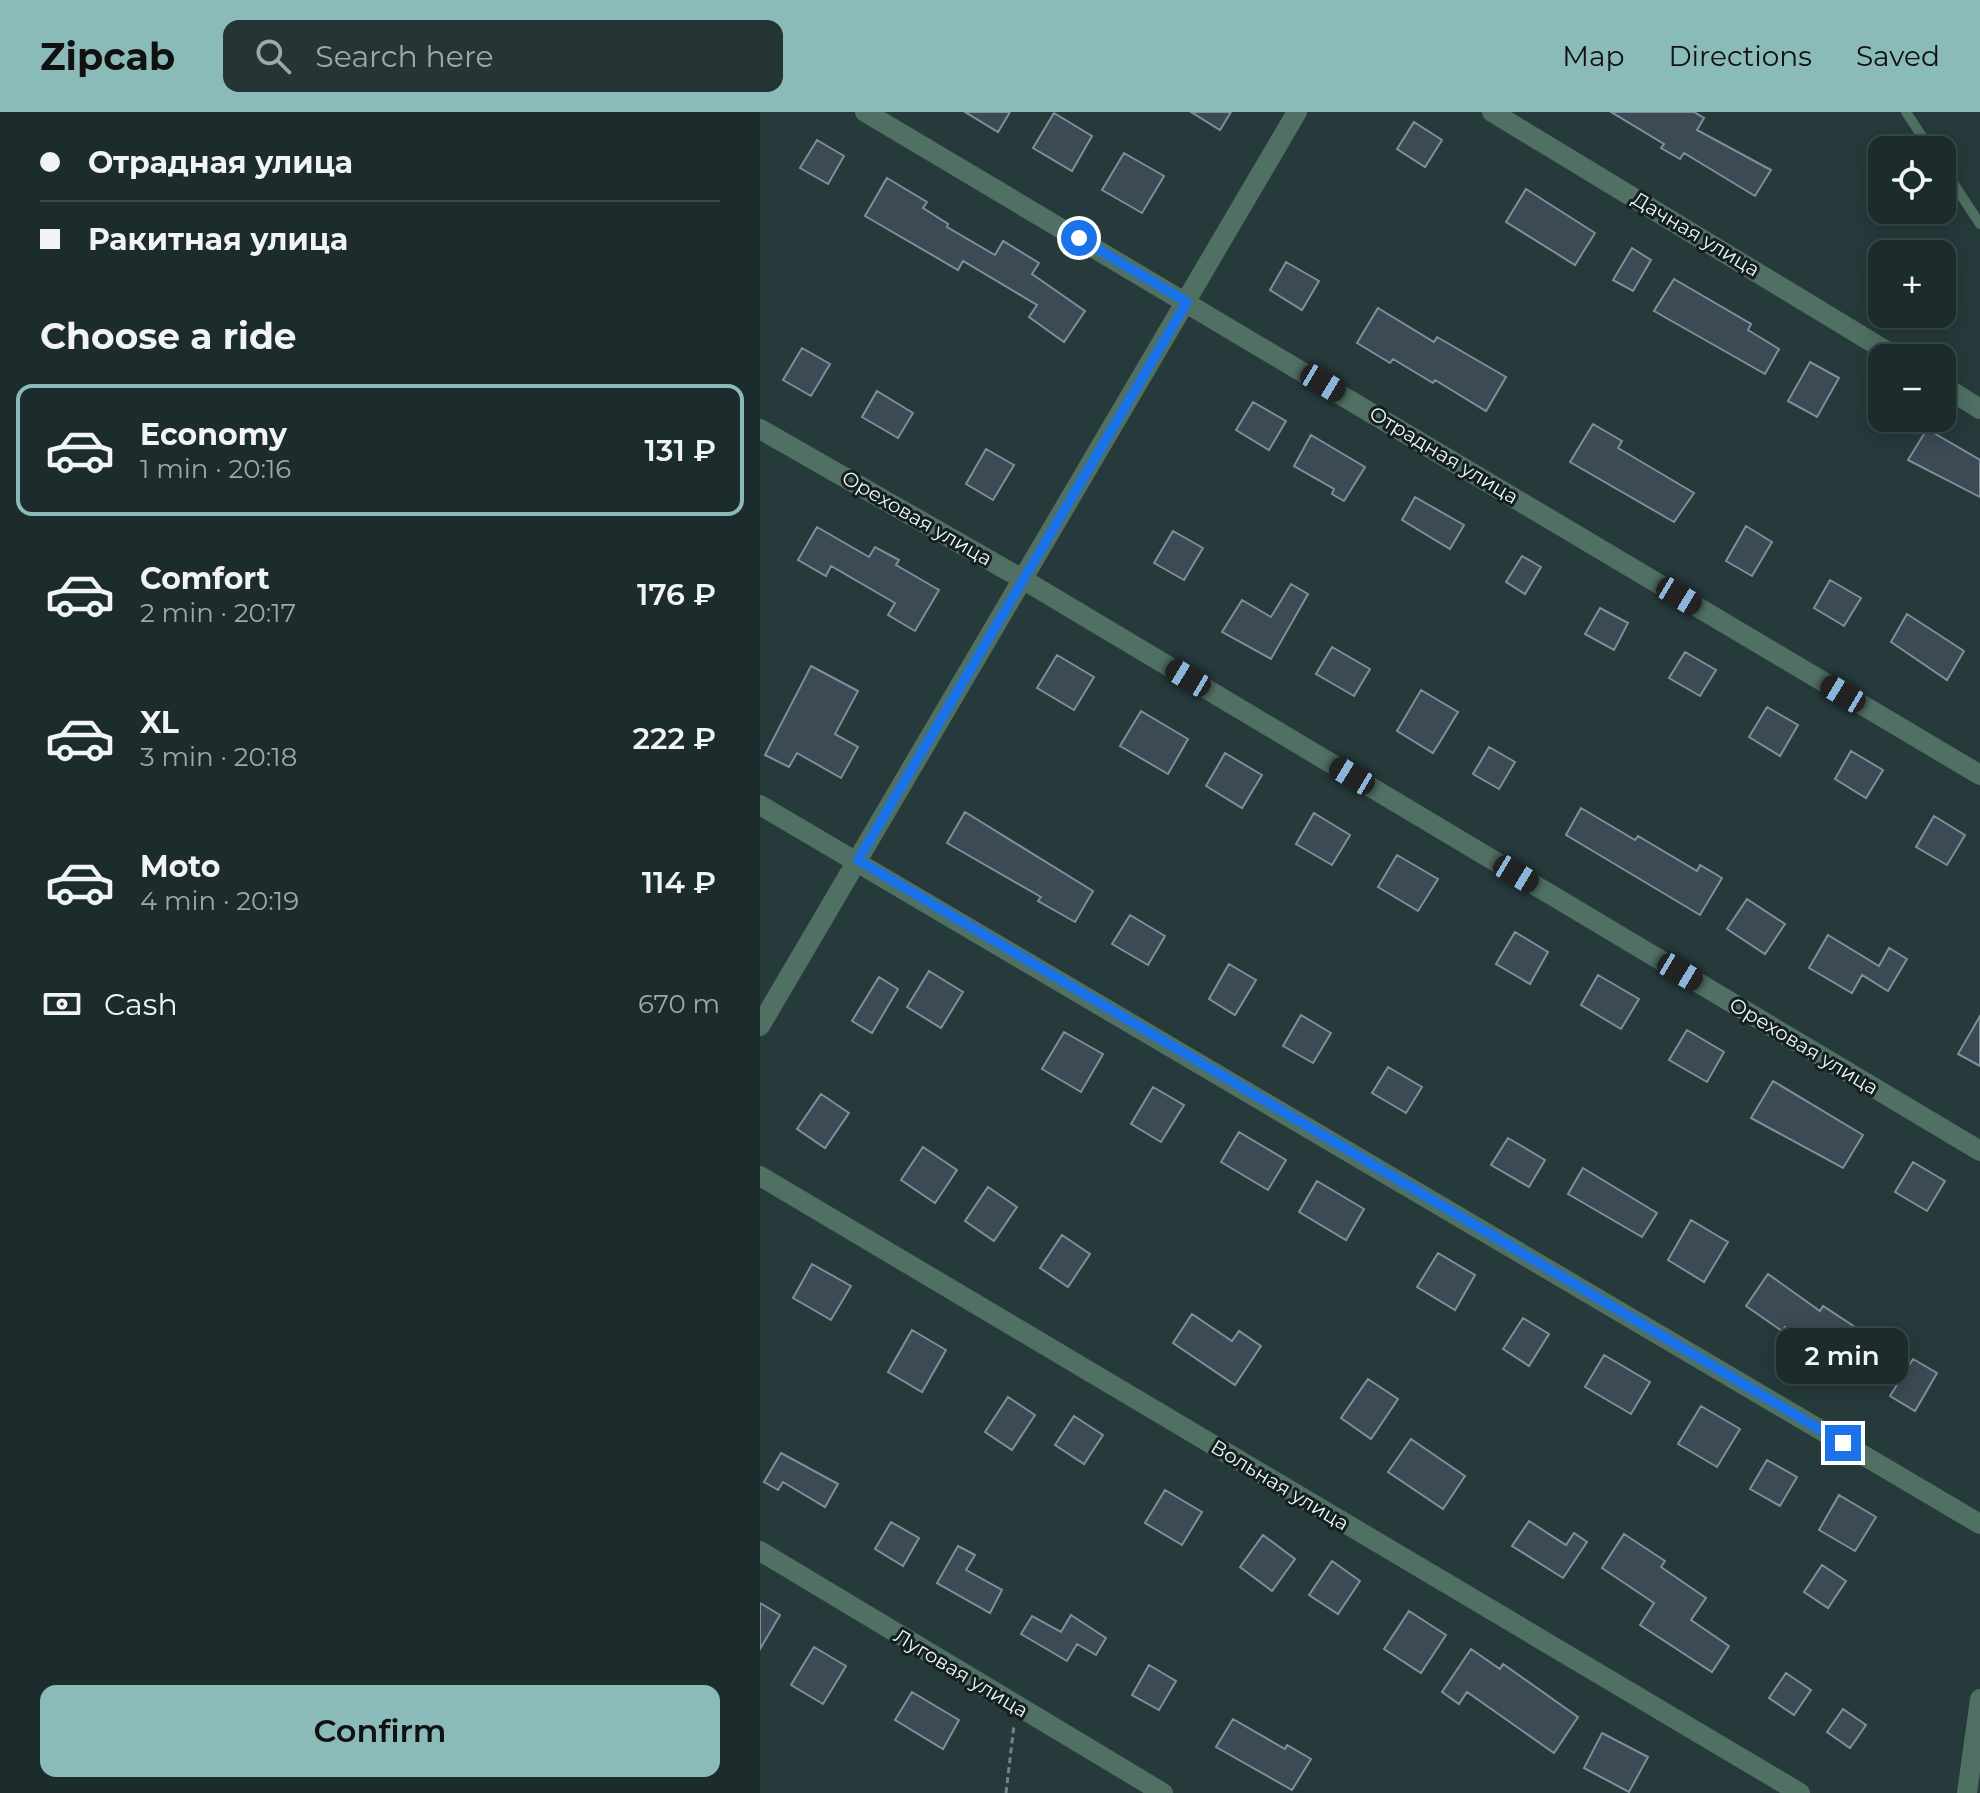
<!DOCTYPE html>
<html lang="en">
<head>
<meta charset="utf-8">
<style>
	body { margin:0; font-family:Montserrat,sans-serif; background:#253434; color:#f1f3f6; height:100vh; display:flex; flex-direction:column; font-size:30px; white-space:nowrap }
	* { box-sizing:border-box; margin:0 }
	p { font-size:26px; color:#a0a7a9 }
	.icon { flex:none; width:44px; height:44px; fill:none; stroke:currentColor; stroke-width:2; stroke-linecap:round; stroke-linejoin:round }
	.map { position:relative; flex:1; overflow:hidden }
	.drawer { display:flex; flex-direction:column; background:#1c2c2c; width:760px }
	.drawer>* { flex:none }
	.guide { display:grid; align-content:center; height:176px; padding:0 40px; background:#1c2c2c }
	.tools { position:absolute; left:1108px; top:24px; display:grid; gap:16px }
	.tools a { display:grid; place-items:center; width:88px; height:88px; border-radius:16px; background:#1c2c2c; box-shadow:0 4px 20px #0003,0 0 0 2px #3a4848; font-size:40px }
	.end { position:absolute; width:36px; height:36px; margin:-18px; border:10px solid #1a73e8; background:#fff; box-shadow:0 0 0 4px #fff }
	.from { border-radius:50% }
	.bubble { position:absolute; height:56px; border-radius:16px; background:#1c2c2c; box-shadow:0 4px 20px #0003,0 0 0 2px #3a4848; font-size:26px; font-weight:600; line-height:56px; text-align:center }
	.car { position:absolute; width:24px; height:48px; margin:-24px -12px; border-radius:10px; box-shadow:0 0 6px 2px #0007; background:linear-gradient(#222 24%,#8ab4d8 0 40%,#222 0 76%,#8ab4d8 0 86%,#222 0) }
	.guide b { display:flex; align-items:center; gap:28px; height:76px; font-size:30px }
	.guide b+b { border-top:2px solid #3a4848 }
	.guide i { width:20px; height:20px; background:#f1f3f6 }
	ul { padding:0; list-style:none }
	li { display:flex; align-items:center; gap:24px; height:132px; margin:0 16px 12px; padding:0 24px; border:4px solid transparent; border-radius:16px }
	li div { flex:1 }
	li b { display:block; font-size:30px }
	li em { font-style:normal; font-weight:600 }
	li.selected { border-color:#8bbbb9 }
	li>.icon { width:72px; height:72px; stroke-width:1.5 }
	h2 { padding:0 40px; font-size:36px; line-height:96px }
	.pay { display:flex; align-items:center; gap:20px; height:88px; padding:0 40px; font-size:30px }
	.pay p { margin-inline-start:auto }
	.button { display:flex; gap:16px; margin-top:auto; padding:16px 40px }
	.button a { flex:1; height:92px; border-radius:16px; background:#8bbbb9; color:#111; font-size:32px; font-weight:600; line-height:92px; text-align:center }
	header { display:flex; align-items:center; gap:48px; box-sizing:border-box; height:112px; padding:0 40px; background:#8bbbb9; color:#111 }
	header strong { font-size:38px }
	nav { display:flex; gap:44px; margin-inline-start:auto; font-size:28px }
	.search { width:560px; height:72px; background:#253434; display:flex; align-items:center; gap:20px; box-sizing:border-box; padding:0 28px; border-radius:16px; color:#a0a7a9; font-size:30px }
	main { display:flex; flex:1; min-height:0 }
	.map>svg:first-child { display:block }
	.building { fill:#3b4a54; stroke:#7e8f99; stroke-width:2 }
	.lines { fill:none; stroke-linecap:round; stroke-linejoin:round }
	.path { stroke:#748485; stroke-width:3; stroke-dasharray:6 4; stroke-linecap:butt }
	.lane { stroke:#4f7063; stroke-width:10 }
	.street { stroke:#4f7063; stroke-width:20 }
	.route { stroke:#1a73e8; stroke-width:10 }
	.labels { text-anchor:middle; stroke-width:6; stroke-linejoin:round; paint-order:stroke }
	.street-label { font-size:20px; fill:#eaf6f7; stroke:#161f20 }
</style>
</head>
<body>
<header>
<strong>Zipcab</strong>
<div class="search"><svg class="icon" aria-label="search" viewBox="0 0 24 24"><circle cx="10" cy="10" r="6"/><path d="M15 15l6 6"/></svg>Search here</div>
<nav><a>Map</a><a>Directions</a><a>Saved</a></nav>
</header>
<main>
<section class="drawer">
<div class="guide">
<b><i class="from"></i>Отрадная улица</b>
<b><i></i>Ракитная улица</b>
</div>
<h2>Choose a ride</h2>
<ul>
<li class="selected"><svg class="icon" aria-label="car" viewBox="0 0 24 24"><path d="M5 17H2v-5l4-1 3-4h7l3 4 3 1v5h-3M9 17h6M6 11h13"/><circle cx="7" cy="17" r="2"/><circle cx="17" cy="17" r="2"/></svg><div><b>Economy</b><p>1 min · 20:16</p></div><em>131 ₽</em></li>
<li><svg class="icon" aria-label="car" viewBox="0 0 24 24"><path d="M5 17H2v-5l4-1 3-4h7l3 4 3 1v5h-3M9 17h6M6 11h13"/><circle cx="7" cy="17" r="2"/><circle cx="17" cy="17" r="2"/></svg><div><b>Comfort</b><p>2 min · 20:17</p></div><em>176 ₽</em></li>
<li><svg class="icon" aria-label="car" viewBox="0 0 24 24"><path d="M5 17H2v-5l4-1 3-4h7l3 4 3 1v5h-3M9 17h6M6 11h13"/><circle cx="7" cy="17" r="2"/><circle cx="17" cy="17" r="2"/></svg><div><b>XL</b><p>3 min · 20:18</p></div><em>222 ₽</em></li>
<li><svg class="icon" aria-label="car" viewBox="0 0 24 24"><path d="M5 17H2v-5l4-1 3-4h7l3 4 3 1v5h-3M9 17h6M6 11h13"/><circle cx="7" cy="17" r="2"/><circle cx="17" cy="17" r="2"/></svg><div><b>Moto</b><p>4 min · 20:19</p></div><em>114 ₽</em></li>
</ul>
<div class="pay"><svg class="icon" aria-label="cash" viewBox="0 0 24 24"><path d="M3 7h18v10H3z"/><circle cx="12" cy="12" r="2"/></svg>Cash<p>670 m</p></div>
<div class="button"><a>Confirm</a></div>
</section>
<div class="map">
<svg width="1220" height="1681" viewBox="0 0 1220 1681">
	<rect width="100%" height="100%" fill="#263a3b"/>
	<path class="building" d="M205 0H250L238 20Z
		M431 0H471L460 18Z
		M851 0H934L944 6 937 18 1011 58 995 84 924 41 920 47 901 36 904 32Z
		M294 1 332 24 312 59 273 36Z
		M654 10 682 28 665 55 637 37Z
		M57 28 84 44 68 72 40 56Z
		M364 41 404 64 382 101 342 78Z
		M127 66 167 90 163 96 188 112 187 115 235 143 243 129 279 151 272 162 325 199 304 230 269 205 277 193 203 149 198 158 105 104Z
		M766 77 835 121 815 153 746 110Z
		M872 136 891 148 873 179 853 168Z
		M526 150 559 169 542 198 510 178Z
		M914 167 991 212 988 218 1019 237 1005 262 894 199Z
		M618 196 674 230 677 225 746 265 726 299 675 268 673 271 633 247 630 251 597 231Z
		M42 236 70 252 51 284 23 268Z
		M1050 250 1079 266 1057 305 1028 289Z
		M117 279 153 301 138 326 102 305Z
		M493 290 526 309 509 338 476 318Z
		M833 312 862 329 858 336 934 381 914 410 810 350Z
		M1167 317 1220 348V385L1148 348Z
		M551 323 605 355 584 389 572 382 574 377 534 354Z
		M226 337 254 353 233 388 206 372Z
		M655 385 704 413 690 437 642 408Z
		M986 414 1012 430 992 464 966 449Z
		M57 415 109 445 115 435 139 448 136 453 179 478 155 519 128 503 135 491 71 454 66 464 38 448Z
		M413 419 443 436 424 468 394 451Z
		M762 444 781 455 765 482 746 470Z
		M1070 468 1101 486 1084 514 1054 496Z
		M531 472 548 482 511 547 462 520 482 488 511 505Z
		M840 496 868 511 854 538 825 522Z
		M1147 502 1204 539 1187 568 1131 530Z
		M572 535 610 557 594 584 556 562Z
		M925 540 956 558 940 584 909 566Z
		M297 543 334 565 314 598 277 576Z
		M51 554 98 579 75 622 98 635 81 666 37 641 29 655 5 643Z
		M661 578 698 600 673 641 637 619Z
		M1007 595 1038 613 1020 644 989 625Z
		M381 599 428 627 408 662 360 634Z
		M729 635 755 650 739 677 713 662Z
		M1091 639 1123 658 1106 686 1075 667Z
		M465 641 502 663 482 696 446 674Z
		M821 696 875 728 878 724 937 759 940 753 962 766 940 803 806 723Z
		M205 700 333 779 315 810 278 789 281 785 187 731Z
		M554 701 590 723 572 753 536 732Z
		M1174 704 1205 723 1187 753 1156 735Z
		M637 743 678 767 658 799 618 775Z
		M987 787 1025 812 1005 842 967 817Z
		M370 803 405 824 388 853 352 832Z
		M755 820 788 840 770 872 736 852Z
		M1068 823 1119 854 1129 836 1147 847 1128 879 1102 863 1092 881 1049 856Z
		M469 852 496 868 475 903 449 887Z
		M169 859 203 880 181 916 147 895Z
		M838 863 879 887 861 917 821 893Z
		M119 865 138 877 112 921 92 909Z
		M541 903 571 921 553 951 523 934Z
		M1220 904V954L1198 942Z
		M927 918 964 940 947 970 909 948Z
		M304 920 343 942 321 980 282 957Z
		M628 955 662 975 646 1001 612 981Z
		M1013 969 1103 1023 1083 1056 991 1006Z
		M393 975 424 993 401 1030 371 1012Z
		M61 982 89 1001 65 1036 37 1017Z
		M479 1020 526 1048 508 1078 461 1050Z
		M748 1026 785 1048 769 1075 731 1053Z
		M163 1035 197 1058 175 1091 141 1068Z
		M1153 1050 1185 1069 1167 1099 1135 1080Z
		M823 1056 897 1101 882 1125 808 1082Z
		M557 1069 604 1097 586 1128 539 1100Z
		M228 1075 257 1095 234 1129 205 1109Z
		M931 1108 968 1130 944 1170 908 1148Z
		M302 1123 330 1142 308 1175 280 1156Z
		M678 1141 715 1163 695 1198 657 1175Z
		M52 1152 91 1174 71 1208 33 1186Z
		M1008 1162 1060 1199 1063 1194 1124 1234 1104 1268 1075 1251 1078 1247 1025 1215 1022 1219 986 1194Z
		M432 1202 472 1229 479 1219 501 1234 475 1273 413 1231Z
		M763 1206 789 1222 769 1254 743 1237Z
		M152 1218 186 1238 162 1280 128 1260Z
		M844 1243 890 1270 871 1302 825 1275Z
		M1153 1247 1177 1261 1155 1299 1130 1284Z
		M608 1267 638 1287 611 1327 581 1306Z
		M248 1285 275 1303 252 1338 225 1320Z
		M941 1294 980 1317 957 1355 918 1332Z
		M314 1304 343 1323 324 1352 295 1333Z
		M651 1327 705 1364 683 1397 628 1360Z
		M21 1341 78 1372 65 1395 23 1370 18 1378 4 1370Z
		M1007 1348 1037 1365 1020 1394 990 1377Z
		M405 1378 442 1400 422 1433 385 1411Z
		M1079 1383 1116 1405 1095 1439 1059 1418Z
		M769 1409 806 1433 814 1421 827 1430 803 1466 752 1434Z
		M131 1410 159 1426 143 1454 115 1437Z
		M864 1422 905 1449 901 1455 946 1486 931 1508 969 1534 952 1560 880 1513 894 1491 842 1456Z
		M503 1423 535 1447 512 1479 480 1455Z
		M198 1434 215 1443 206 1458 242 1478 230 1501 177 1471Z
		M572 1449 600 1469 578 1502 549 1483Z
		M1062 1453 1086 1469 1068 1496 1044 1480Z
		M0 1491 20 1503 0 1537Z
		M649 1499 686 1523 661 1561 624 1537Z
		M311 1503 346 1526 336 1543 317 1532 307 1549 261 1522 272 1504 301 1520Z
		M54 1535 86 1554 63 1592 31 1573Z
		M711 1537 740 1557 743 1552 818 1605 794 1641 707 1580 699 1592 682 1580Z
		M389 1553 416 1569 399 1598 372 1583Z
		M1026 1561 1051 1578 1034 1603 1009 1586Z
		M152 1580 199 1608 183 1637 135 1608Z
		M1083 1597 1106 1613 1090 1636 1067 1620Z
		M473 1607 525 1637 527 1633 551 1647 532 1678 456 1635Z
		M842 1621 888 1645 869 1680 824 1656Z"/>
	<g class="lines">
		<path class="path" d="M246 1681 254 1613"/>
		<path class="lane" d="M1146 0 1171 38
			M1182 54 1220 112"/>
		<path class="street" d="M105 0 1220 663
			M732 0 1138 246
			M1182 273 1220 297
			M0 317 264 468 1220 1039
			M0 693 1220 1412
			M0 914 537 0
			M0 1064 1040 1681
			M0 1439 403 1681
			M1207 1681 1220 1587"/>
	</g>
	<g class="lines">
		<path class="route" d="M319 126 427 190 98 748 1083 1331"/>
	</g>
	<g class="labels">
		<g class="street-label">
			<text transform="translate(936 122) rotate(31)" y="7">Дачная улица</text>
			<text transform="translate(684 343) rotate(31)" y="7">Отрадная улица</text>
			<text transform="translate(157 406) rotate(30)" y="7">Ореховая улица</text>
			<text transform="translate(1044 934) rotate(31)" y="7">Ореховая улица</text>
			<text transform="translate(520 1373) rotate(31)" y="7">Вольная улица</text>
			<text transform="translate(201 1561) rotate(31)" y="7">Луговая улица</text>
		</g>
	</g>
</svg>
<div class="tools">
<a><svg class="icon" aria-label="locate" viewBox="0 0 24 24"><circle cx="12" cy="12" r="6"/><path d="M12 2v4M12 18v4M2 12h4M18 12h4"/></svg></a>
<a>+</a>
<a>−</a>
</div>
<i class="end from" style="left:319px;top:126px"></i>
<i class="end" style="left:1083px;top:1331px"></i>
<div class="bubble" style="left:1016px;top:1216px;width:132px">2 min</div>
<i class="car" style="left:563px;top:271px;rotate:121deg"></i>
<i class="car" style="left:919px;top:484px;rotate:121deg"></i>
<i class="car" style="left:428px;top:566px;rotate:301deg"></i>
<i class="car" style="left:1083px;top:582px;rotate:301deg"></i>
<i class="car" style="left:592px;top:664px;rotate:301deg"></i>
<i class="car" style="left:756px;top:762px;rotate:121deg"></i>
<i class="car" style="left:920px;top:860px;rotate:121deg"></i>
</div>
</main>
</body>
</html>
